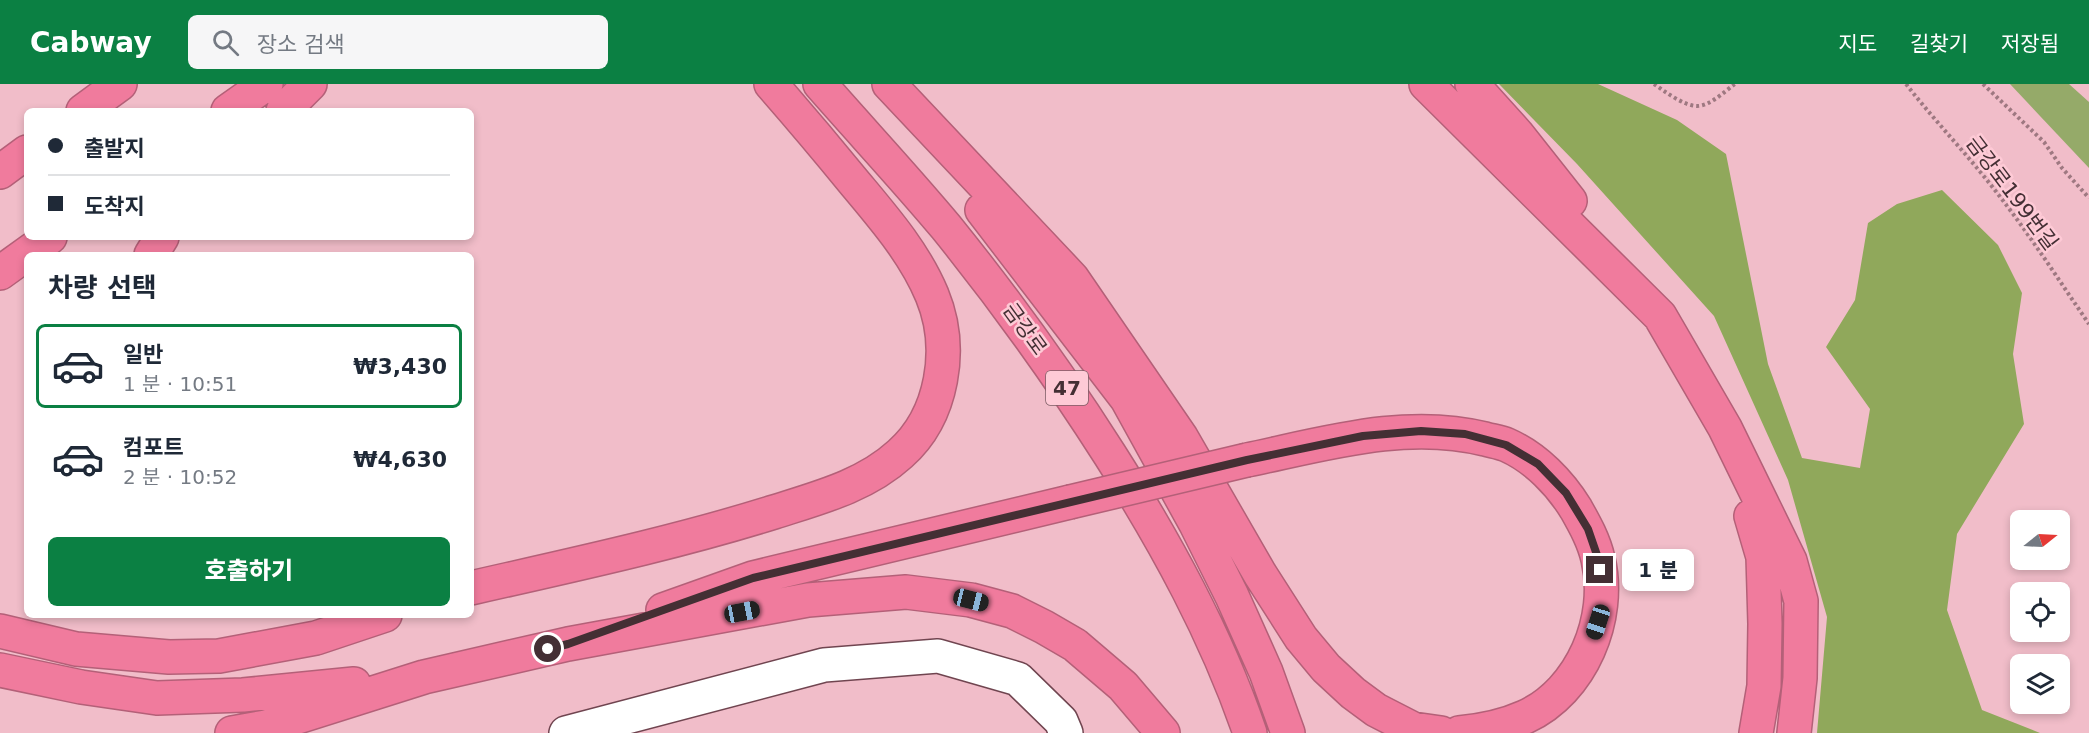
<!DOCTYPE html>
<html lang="ko">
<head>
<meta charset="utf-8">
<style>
	body { margin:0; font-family:"DejaVu Sans","Noto Sans KR",sans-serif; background:#f6f6f7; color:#1f2937; height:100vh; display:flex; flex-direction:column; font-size:22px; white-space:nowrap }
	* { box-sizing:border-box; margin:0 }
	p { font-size:20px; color:#747a83 }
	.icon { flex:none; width:33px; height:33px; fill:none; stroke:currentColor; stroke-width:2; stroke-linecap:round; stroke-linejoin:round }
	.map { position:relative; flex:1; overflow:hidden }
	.panel { position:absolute; left:24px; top:168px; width:450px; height:366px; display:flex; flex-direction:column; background:#fff; border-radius:9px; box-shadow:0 3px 9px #0003 }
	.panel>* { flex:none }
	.guide { position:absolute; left:24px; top:24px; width:450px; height:132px; border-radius:9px; box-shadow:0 3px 9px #0003; display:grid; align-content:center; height:132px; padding:0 24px; background:#fff }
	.needle { width:39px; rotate:72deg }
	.fabs { position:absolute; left:2010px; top:426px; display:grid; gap:12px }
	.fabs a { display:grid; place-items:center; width:60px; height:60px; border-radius:9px; background:#fff; box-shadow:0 3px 9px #0003; font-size:30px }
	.end { position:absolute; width:27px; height:27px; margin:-14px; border:8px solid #442f34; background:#fff; box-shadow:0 0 0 3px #fff }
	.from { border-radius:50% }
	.bubble { position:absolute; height:42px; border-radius:9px; background:#fff; box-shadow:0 3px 9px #0003; font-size:20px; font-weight:800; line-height:42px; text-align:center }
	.car { position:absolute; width:18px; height:36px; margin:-18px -9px; border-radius:8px; box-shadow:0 0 4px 2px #0007; background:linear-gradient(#222 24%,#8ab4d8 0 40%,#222 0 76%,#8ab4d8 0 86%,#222 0) }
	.guide b { display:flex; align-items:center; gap:21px; height:57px; font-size:22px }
	.guide b+b { border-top:2px solid #e0e1e3 }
	.guide i { width:15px; height:15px; background:#1f2937 }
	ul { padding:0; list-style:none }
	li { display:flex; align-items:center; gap:18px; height:84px; margin:0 12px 9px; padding:0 12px; border:3px solid transparent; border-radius:9px }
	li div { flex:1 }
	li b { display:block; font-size:22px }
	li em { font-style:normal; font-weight:800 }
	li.current { border-color:#0b8043 }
	li>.icon { width:54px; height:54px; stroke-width:1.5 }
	h2 { padding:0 24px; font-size:27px; line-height:72px }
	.action { display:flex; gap:12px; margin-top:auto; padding:12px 24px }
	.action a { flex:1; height:69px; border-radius:9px; background:#0b8043; color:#fff; font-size:24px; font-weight:800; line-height:69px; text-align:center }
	header { display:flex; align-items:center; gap:36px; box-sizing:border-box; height:84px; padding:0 30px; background:#0b8043; color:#fff }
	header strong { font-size:28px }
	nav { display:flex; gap:33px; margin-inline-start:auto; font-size:21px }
	.search { width:420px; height:54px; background:#f6f6f7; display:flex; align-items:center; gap:15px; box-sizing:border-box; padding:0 21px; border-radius:9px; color:#747a83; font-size:22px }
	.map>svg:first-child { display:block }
	.green { fill:#95aa69 }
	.forest { fill:#90a85b }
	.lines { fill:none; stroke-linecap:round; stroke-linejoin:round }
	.minor-casing { stroke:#704550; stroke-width:36 }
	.highway-casing { stroke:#b46078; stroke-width:36 }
	.path { stroke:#9e7881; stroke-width:4; stroke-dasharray:3 3; stroke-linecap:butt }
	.minor { stroke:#fff; stroke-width:33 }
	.highway { stroke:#f07b9d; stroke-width:33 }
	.highway-bridge-casing { stroke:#b46078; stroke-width:36; stroke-linecap:butt }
	.highway-bridge { stroke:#f07b9d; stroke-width:33 }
	.route { stroke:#442f34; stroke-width:8 }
	.labels { text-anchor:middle; stroke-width:5; stroke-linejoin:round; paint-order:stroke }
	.shield { fill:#fecad6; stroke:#7c5e65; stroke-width:1.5 }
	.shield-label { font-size:20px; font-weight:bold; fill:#442f34 }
	.street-label { font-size:21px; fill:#442f34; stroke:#fecad6 }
</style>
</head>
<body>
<header>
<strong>Cabway</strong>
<div class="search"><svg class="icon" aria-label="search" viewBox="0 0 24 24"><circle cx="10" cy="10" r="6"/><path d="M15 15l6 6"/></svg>장소 검색</div>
<nav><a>지도</a><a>길찾기</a><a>저장됨</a></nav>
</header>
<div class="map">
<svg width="2089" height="649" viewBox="0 0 2089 649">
	<rect width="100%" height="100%" fill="#f1bdc9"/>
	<path class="green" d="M2010 0H2069L2089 18V84Z"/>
	<path class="forest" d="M1499 0H1598L1677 36 1726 70 1768 280 1802 374 1860 384 1870 325 1826 263 1855 216 1868 139 1897 120 1942 106 1998 161 2022 209 2013 270 2024 340 1957 450 1947 526 1982 626 2040 649H1817L1827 533 1788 396 1714 232 1577 80Z"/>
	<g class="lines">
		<g class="minor-casing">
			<path id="minor" d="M566 649 824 581 938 572 1018 595 1061 637 1066 649"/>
		</g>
		<g class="highway-casing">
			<path id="highway" d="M820 0C862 48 905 94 946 143 1005 216 1059 291 1110 371 1166 459 1216 550 1250 649
				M889 0 1072 194 1181 353 1260 490 1301 554 1326 584 1353 609 1376 626 1413 645 1441 649
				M1426 0 1660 232 1725 344 1790 477 1801 517 1800 594 1794 649
				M1472 0 1517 50 1570 117
				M83 27 120 0
				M228 27 266 0
				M283 27 310 0
				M0 88 27 68
				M982 126 1127 315 1196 440 1232 512 1266 588 1288 649
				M151 171 162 153
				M0 189 50 153
				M1247 376C1324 360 1406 335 1485 355 1492 357 1500 358 1507 361 1536 374 1560 399 1576 425 1585 441 1594 457 1598 475 1612 534 1582 607 1525 633 1505 642 1481 647 1459 649
				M1751 432 1763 473 1765 540 1764 602 1756 649
				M471 504C572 481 675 459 774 428 818 414 865 402 900 370 943 332 954 264 932 211 914 168 883 133 853 97 826 64 799 32 771 0
				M663 526 753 494 1070 418
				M0 547 76 565 169 573 219 572 316 554 385 531
				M0 586 81 603 157 614 243 611 354 600
				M232 649 266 643 424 593 568 560 808 516 906 508 971 516 1012 527 1044 543 1075 561 1123 602 1163 649"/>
		</g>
		<path class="path" d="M1654 0C1664 7 1684 22 1697 22 1710 22 1725 7 1735 0
			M1906 0C1934 36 1966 69 1994 105 2028 148 2058 195 2089 240
			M1983 0 2044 58 2062 84 2089 114"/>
		<use href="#minor" class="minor"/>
		<use href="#highway" class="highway"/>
		<g class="highway-bridge-casing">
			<path id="highway-bridge" d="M1070 418 1247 376"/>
		</g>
		<use href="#highway-bridge" class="highway-bridge"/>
	</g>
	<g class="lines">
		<path class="route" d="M548 565 568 560 753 494 1247 376 1363 352 1421 347 1465 350 1506 361 1538 380 1566 409 1588 445 1598 474 1600 486"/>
	</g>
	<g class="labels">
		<rect class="shield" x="1046" y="287" width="42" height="34" rx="4.5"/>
		<g class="shield-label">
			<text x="1067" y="311">47</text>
		</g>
		<g class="street-label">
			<text transform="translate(2012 109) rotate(53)" y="7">금강로199번길</text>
			<text transform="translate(1025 245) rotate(54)" y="7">금강로</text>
		</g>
	</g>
</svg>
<div class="fabs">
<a><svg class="needle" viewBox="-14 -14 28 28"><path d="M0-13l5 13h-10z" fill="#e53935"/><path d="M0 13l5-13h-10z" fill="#747a83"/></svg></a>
<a><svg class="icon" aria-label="locate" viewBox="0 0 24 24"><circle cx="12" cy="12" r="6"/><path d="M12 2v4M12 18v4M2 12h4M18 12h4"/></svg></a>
<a><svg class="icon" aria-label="layers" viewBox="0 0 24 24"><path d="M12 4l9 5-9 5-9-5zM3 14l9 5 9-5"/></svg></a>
</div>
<i class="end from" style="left:548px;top:565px"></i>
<i class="end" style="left:1600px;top:486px"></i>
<div class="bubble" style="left:1622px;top:465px;width:72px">1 분</div>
<i class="car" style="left:971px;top:516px;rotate:104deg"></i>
<i class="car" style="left:742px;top:528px;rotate:79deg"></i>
<i class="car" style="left:1598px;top:538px;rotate:198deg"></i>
<div class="guide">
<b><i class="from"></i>출발지</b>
<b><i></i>도착지</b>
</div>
<section class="panel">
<h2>차량 선택</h2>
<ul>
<li class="current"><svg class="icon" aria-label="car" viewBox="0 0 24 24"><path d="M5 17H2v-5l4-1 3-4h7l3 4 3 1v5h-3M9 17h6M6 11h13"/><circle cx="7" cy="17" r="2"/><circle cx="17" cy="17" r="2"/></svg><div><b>일반</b><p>1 분 · 10:51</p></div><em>₩3,430</em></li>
<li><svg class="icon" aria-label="car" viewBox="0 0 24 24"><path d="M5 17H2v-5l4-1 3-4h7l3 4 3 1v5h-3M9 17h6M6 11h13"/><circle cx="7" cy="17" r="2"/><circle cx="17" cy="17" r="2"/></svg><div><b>컴포트</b><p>2 분 · 10:52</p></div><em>₩4,630</em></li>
</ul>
<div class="action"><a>호출하기</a></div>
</section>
</div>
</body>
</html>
